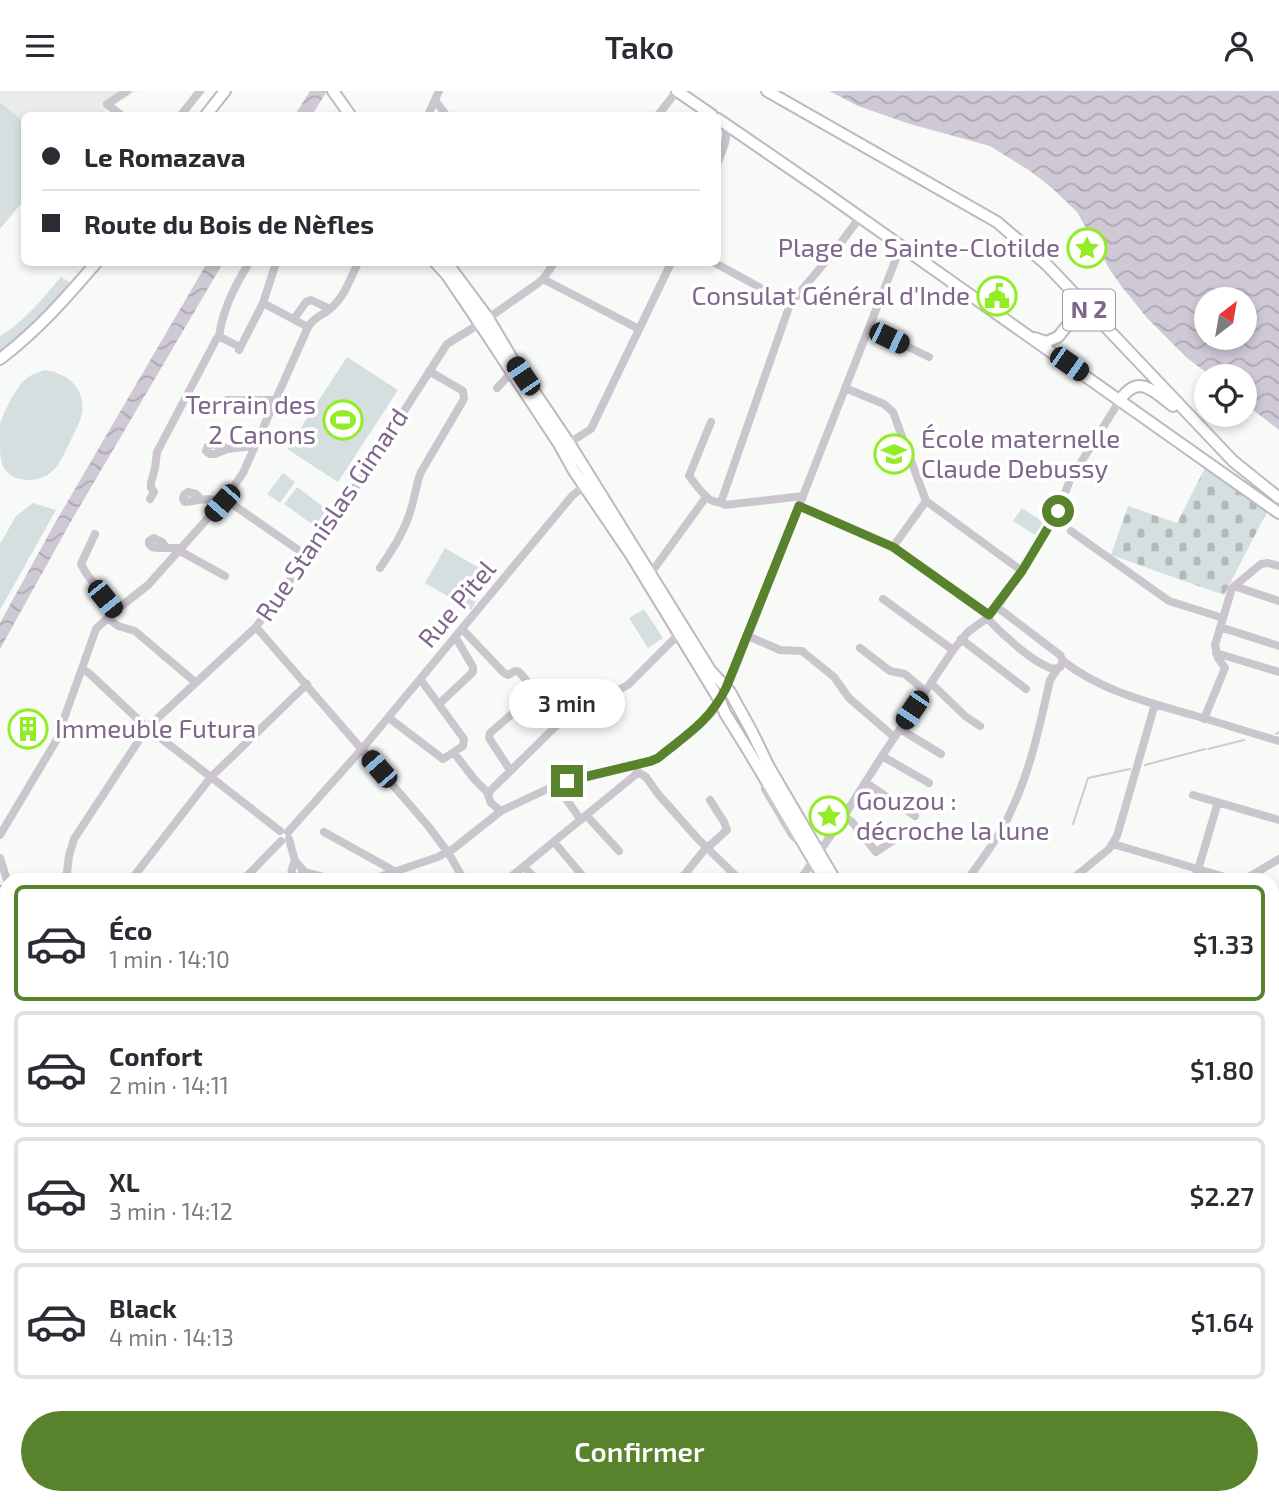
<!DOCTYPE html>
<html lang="fr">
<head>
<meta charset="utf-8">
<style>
	body { margin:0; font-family:"Exo 2",sans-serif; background:#f7f7f7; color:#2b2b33; height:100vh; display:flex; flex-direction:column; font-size:26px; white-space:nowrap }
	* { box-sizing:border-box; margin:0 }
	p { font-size:23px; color:#7c7c81 }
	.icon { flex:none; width:38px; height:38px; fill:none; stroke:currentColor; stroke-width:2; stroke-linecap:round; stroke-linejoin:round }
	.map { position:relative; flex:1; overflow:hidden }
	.sheet { position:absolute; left:0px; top:782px; width:1279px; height:632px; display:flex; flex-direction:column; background:#fff; border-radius:21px 21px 0 0; box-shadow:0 4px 10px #0003 }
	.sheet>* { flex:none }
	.banner { position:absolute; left:21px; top:21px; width:700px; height:154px; border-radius:10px; box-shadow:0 4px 10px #0003; display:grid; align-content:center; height:154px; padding:0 21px; background:#fff }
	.needle { width:46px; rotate:31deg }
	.tools { position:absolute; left:1194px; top:196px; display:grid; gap:14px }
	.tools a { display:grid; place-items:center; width:63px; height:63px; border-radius:50%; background:#fff; box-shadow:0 4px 10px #0003; font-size:35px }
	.end { position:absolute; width:32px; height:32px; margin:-16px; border:9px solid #59822d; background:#fff; box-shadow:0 0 0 4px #fff }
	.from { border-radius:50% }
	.bubble { position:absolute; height:49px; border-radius:24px; background:#fff; box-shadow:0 4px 10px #0003; font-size:23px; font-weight:600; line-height:49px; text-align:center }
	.car { position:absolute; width:21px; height:42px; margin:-21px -10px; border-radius:9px; box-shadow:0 0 5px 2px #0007; background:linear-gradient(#222 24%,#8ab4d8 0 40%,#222 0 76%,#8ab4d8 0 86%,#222 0) }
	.banner b { display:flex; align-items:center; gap:24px; height:66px; font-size:26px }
	.banner b+b { border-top:2px solid #e1e1e2 }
	.banner i { width:18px; height:18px; background:#2b2b33 }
	ul { padding:12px 0 0; list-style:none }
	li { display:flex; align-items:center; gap:21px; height:116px; margin:0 14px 10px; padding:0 7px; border:4px solid #e1e1e2; border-radius:10px }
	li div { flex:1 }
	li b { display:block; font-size:26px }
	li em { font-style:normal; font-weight:600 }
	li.current { border-color:#59822d }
	li>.icon { width:63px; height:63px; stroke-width:1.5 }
	.action { display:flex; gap:14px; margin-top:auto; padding:14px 21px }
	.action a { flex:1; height:80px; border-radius:42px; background:#59822d; color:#fff; font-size:28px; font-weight:600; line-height:80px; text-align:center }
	header { display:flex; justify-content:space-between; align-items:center; height:91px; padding:0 21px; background:#fff; font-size:32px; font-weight:600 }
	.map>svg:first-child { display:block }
	.built { fill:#eaebeb }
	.green { fill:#d6dfdf }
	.cemetery { fill:url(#cemetery-stones) }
	.water { fill:url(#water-waves); fill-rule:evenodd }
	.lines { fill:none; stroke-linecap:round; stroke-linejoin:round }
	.stream { stroke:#cfc8d5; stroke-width:2 }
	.major-casing { stroke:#beb8c2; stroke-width:14 }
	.minor { stroke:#cbc5ce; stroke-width:8 }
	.major { stroke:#fff; stroke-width:10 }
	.route { stroke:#59822d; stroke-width:9 }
	.labels { text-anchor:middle; stroke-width:7; stroke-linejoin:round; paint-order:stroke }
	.shield { fill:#fff; stroke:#a595ad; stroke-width:2 }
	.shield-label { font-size:24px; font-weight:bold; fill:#7e678a }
	.poi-label { font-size:26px; fill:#7e678a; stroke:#fff; text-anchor:end }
	.street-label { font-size:26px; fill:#7e678a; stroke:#fff }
</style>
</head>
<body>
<header><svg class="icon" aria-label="menu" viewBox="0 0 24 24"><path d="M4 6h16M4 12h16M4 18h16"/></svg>Tako<svg class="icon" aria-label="person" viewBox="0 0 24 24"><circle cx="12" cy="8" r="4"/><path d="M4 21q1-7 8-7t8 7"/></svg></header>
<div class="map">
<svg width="1279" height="1413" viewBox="0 0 1279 1413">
	<defs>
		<pattern id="cemetery-stones" width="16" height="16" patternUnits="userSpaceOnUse" patternTransform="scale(1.75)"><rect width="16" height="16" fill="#d6dfdf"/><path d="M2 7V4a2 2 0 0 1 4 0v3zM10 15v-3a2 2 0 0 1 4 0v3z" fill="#b3b9bb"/></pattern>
		<pattern id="water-waves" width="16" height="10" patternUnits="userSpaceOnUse" patternTransform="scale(1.75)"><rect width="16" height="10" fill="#cfc8d5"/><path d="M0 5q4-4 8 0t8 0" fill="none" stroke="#ada6b3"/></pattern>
	</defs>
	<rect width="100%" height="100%" fill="#f8faf8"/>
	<path class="built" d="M0 0H137L98 24H24V31L0 11Z"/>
	<path class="green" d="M0 11 24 31V109L0 138Z
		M61 186 71 192 37 230 0 261V245C24 231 43 207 61 186Z
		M347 266 398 299 338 391 287 358Z
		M45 279C67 282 86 297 82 322 80 332 74 342 70 351 64 362 60 375 50 382 40 390 26 391 14 386 0 379 0 365 0 350 0 345 0 339 0 334 2 323 17 295 26 288 32 283 38 281 45 279Z
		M283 382 295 391 280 412 267 403Z
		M297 396 329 420 316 436 284 413Z
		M33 412 56 419 0 519V453L16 425Z
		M1022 417 1043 431 1035 444 1013 430Z
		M445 457 491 484 471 519 425 492Z
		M644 518 663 547 648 557 629 527Z"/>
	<path class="cemetery" d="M1205 377 1268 419 1224 504 1111 464 1128 415 1177 432Z"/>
	<path class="water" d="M310 0H327L312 24H295Z
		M829 0H1279V339L1244 312V285H1211L1187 267 1148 228 1122 196 1110 179 1077 121 1051 96 1030 80 990 55 910 33 858 15ZM1244 208V247H1206V208Z
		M207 172H223L70 432 0 558V532L55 432Z"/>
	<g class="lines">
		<path class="stream" d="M1276 643 1279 641
			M1208 658 1244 649
			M1145 674 1205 658
			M1073 733 1088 687 1130 678"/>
		<g class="major-casing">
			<path id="major" d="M333 0 350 24
				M677 0 712 24
				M767 0 997 131 1047 174 1233 370 1279 407
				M206 24 225 0
				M718 28 823 100 1279 422
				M436 172 447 184 480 233 559 353 574 380 631 464 720 610 725 622 748 659 825 789
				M447 172 488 227 514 271
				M1035 247 1046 251 1058 246 1078 221 1080 215 1078 208
				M0 268C37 240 66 207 96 172
				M527 290 569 352 710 579 730 601 752 641 769 676 835 789
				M1120 309C1139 282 1153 300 1173 315
				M0 801 7 820
				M0 831 7 850
				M0 947 7 939
				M399 1407 406 1413
				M1227 1407 1233 1413"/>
		</g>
		<path class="minor" d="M435 9 446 24
			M121 24 107 13 127 0
			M181 24 200 0
			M428 24 439 0
			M658 24 677 0
			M718 71C723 59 728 48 726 34
			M715 172 790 213
			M543 188 639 238
			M263 212 308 236
			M294 228 306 211 311 209 330 218
			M869 237 929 266
			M219 246C222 220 235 194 249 172
			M239 259 263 212 276 172
			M497 297 512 281
			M845 297 884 313 893 321 926 410 1022 480
			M227 309H275
			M711 331 689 385C695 392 701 402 709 408 714 412 720 410 725 414L803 405
			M569 352 591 338 671 172
			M227 358 222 355 211 353 208 355 206 360 210 363H215L227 358 254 355
			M150 408 154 401 151 397V392L155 377 157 361 217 247 220 246 240 256
			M201 408 196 403 188 401 184 404 183 408 185 411C199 410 209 405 222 412
			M225 408 307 465
			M721 411 790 213 837 157 860 126
			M799 415 893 456 989 525
			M1051 431 1062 434
			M1071 440 1169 510 1223 527
			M95 443 81 473 86 482 115 520
			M166 456 162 451 154 447 149 450V453L152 456 157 457H182
			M893 456 926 410
			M180 460 225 485
			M380 477C392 459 405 440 411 418 415 406 416 393 421 381L464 308 463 300 429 280
			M651 482 706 406
			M1234 495 1279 510
			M883 508 953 559
			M997 516 1060 564 1063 570 1061 574
			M108 527 118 535 135 540 195 591
			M987 527C1001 542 1035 574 1054 578L1060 576
			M256 536 429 736 449 763 464 789
			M1220 536 1279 555
			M463 539 504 582 508 584 515 580 519 581 541 606 534 615
			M748 545 780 559 802 560 834 586 849 607 894 646
			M961 548 1026 598
			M860 557 890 580 905 583 925 600
			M1216 562 1279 581
			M1063 570C1101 600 1150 612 1196 625 1224 633 1251 642 1279 650
			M83 578 90 583 144 634 280 740
			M931 592 965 625 980 635
			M439 613 473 581V576L456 547
			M389 627 443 668 463 655 464 648 421 589
			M1204 628 1225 577 1218 567 1215 554 1232 497 1261 473 1268 472 1279 475
			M900 638 941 663
			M454 662 475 689 488 702
			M882 665 929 692
			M510 679 489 647 490 642 527 610 534 615 554 637
			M638 681 646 686 658 703 698 748 740 789
			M865 691 915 725
			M556 694 581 729
			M765 698 792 744 795 747 798 746
			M1193 704 1279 729
			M501 720 491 712 488 704 490 700 554 637 570 624 628 594 679 543
			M587 725 619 760
			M844 725 852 731 876 761 894 749
			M288 741 362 658 572 405 584 395
			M324 741 396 781
			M0 744 56 650 96 538 115 520 148 494 225 408 243 382 308 236C314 225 325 224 333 215 345 204 351 186 358 172
			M289 748 295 770 305 781
			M554 751 586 789
			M1113 753 1235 789
			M707 757 727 739 724 731 710 709
			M0 767 7 789
			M524 776 537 789
			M66 789 69 765 74 748 147 637 256 536 304 470 347 405 356 395 447 253 484 230 537 193 543 188 554 172
			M131 789 211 686 307 593
			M243 789 281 750
			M293 789 305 781 336 789
			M293 789C290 781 292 777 295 770
			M370 789 438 766 453 758 501 720 556 694 651 670 658 667C677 651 701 637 716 616 730 595 738 568 748 545L901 155
			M507 789 634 685 638 681 635 675
			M680 789 706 757
			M800 789 844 725 882 665 953 559 968 541 987 527 997 516 1022 480 1058 420 1070 389 1120 309
			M967 789C983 767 1000 745 1011 720 1031 678 1040 633 1050 589L1058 577
			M1071 789 1109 758 1117 745 1155 613
			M1195 789 1218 711
			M1244 789 1279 768
			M1272 880 1279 861
			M1272 888 1279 885
			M1272 1020 1279 1013
			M0 1059 7 1058
			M1272 1060 1279 1066
			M1272 1148 1279 1150
			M1272 1195 1279 1197
			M0 1203 7 1197
			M1272 1249 1279 1236
			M0 1351 7 1359
			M1272 1392 1279 1385
			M0 1403 7 1406
			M11 1407 22 1410 52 1413
			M162 1407 170 1413
			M191 1407V1413
			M199 1407 200 1413
			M218 1407 227 1413
			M282 1407 289 1413
			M737 1407 742 1413
			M80 1413 83 1407
			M422 1413 430 1407
			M536 1413 544 1407
			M666 1413V1407
			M712 1413 718 1407
			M875 1413 881 1407
			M934 1413 941 1407
			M985 1413 991 1407
			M1190 1413 1196 1407
			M1250 1413 1256 1407"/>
		<use href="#major" class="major"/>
	</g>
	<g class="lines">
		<path class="route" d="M567 690 651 670 658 667C686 644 709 631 726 597L799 415 893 456 989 524 1022 480 1058 420"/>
	</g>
	<defs>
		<g id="sight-ring" transform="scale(2.0125)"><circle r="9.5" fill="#fff" stroke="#92ec26" stroke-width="1.5"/><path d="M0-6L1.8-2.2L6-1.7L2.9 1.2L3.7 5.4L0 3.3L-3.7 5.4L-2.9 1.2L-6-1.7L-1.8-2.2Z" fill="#92ec26"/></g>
		<g id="civic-ring" transform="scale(2.0125)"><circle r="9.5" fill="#fff" stroke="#92ec26" stroke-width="1.5"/><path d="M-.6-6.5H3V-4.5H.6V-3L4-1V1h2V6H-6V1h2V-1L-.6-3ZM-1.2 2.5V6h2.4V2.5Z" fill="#92ec26"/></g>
		<g id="stadium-ring" transform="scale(2.0125)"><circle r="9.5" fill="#fff" stroke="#92ec26" stroke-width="1.5"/><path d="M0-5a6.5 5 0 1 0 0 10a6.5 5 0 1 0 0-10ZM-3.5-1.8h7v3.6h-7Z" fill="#92ec26"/></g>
		<g id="school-ring" transform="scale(2.0125)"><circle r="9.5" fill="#fff" stroke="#92ec26" stroke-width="1.5"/><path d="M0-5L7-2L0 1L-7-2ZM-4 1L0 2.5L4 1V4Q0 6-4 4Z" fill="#92ec26"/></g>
		<g id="building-ring" transform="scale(2.0125)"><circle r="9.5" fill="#fff" stroke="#92ec26" stroke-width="1.5"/><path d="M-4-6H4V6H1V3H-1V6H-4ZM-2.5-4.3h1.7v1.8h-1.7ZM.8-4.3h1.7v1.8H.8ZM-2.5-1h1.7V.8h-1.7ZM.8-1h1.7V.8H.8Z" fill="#92ec26"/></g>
	</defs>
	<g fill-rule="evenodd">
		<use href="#sight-ring" x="1087" y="157"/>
		<use href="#civic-ring" x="997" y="205"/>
		<use href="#stadium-ring" x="343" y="329"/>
		<use href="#school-ring" x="894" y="363"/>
		<use href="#building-ring" x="28" y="638"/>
		<use href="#sight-ring" x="829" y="725"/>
	</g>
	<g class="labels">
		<rect class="shield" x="1063" y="198.5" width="52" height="41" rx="5"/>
		<g class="shield-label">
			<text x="1089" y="227">N 2</text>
		</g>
		<g class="poi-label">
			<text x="1060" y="166">Plage de Sainte-Clotilde</text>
			<text x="970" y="214">Consulat Général d'Inde</text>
			<text x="316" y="323">Terrain des<tspan x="316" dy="30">2 Canons</tspan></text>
			<text x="921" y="357" text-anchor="start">École maternelle<tspan x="921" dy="30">Claude Debussy</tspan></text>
			<text x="55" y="647" text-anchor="start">Immeuble Futura</text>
			<text x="856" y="719" text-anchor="start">Gouzou :<tspan x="856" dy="30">décroche la lune</tspan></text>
		</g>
		<g class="street-label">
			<text transform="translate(332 424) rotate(-56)" y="9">Rue Stanislas Gimard</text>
			<text transform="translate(457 513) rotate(-50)" y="9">Rue Pitel</text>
		</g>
	</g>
</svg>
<div class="tools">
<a><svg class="needle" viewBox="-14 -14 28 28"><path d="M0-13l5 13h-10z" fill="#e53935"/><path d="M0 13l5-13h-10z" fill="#7c7c81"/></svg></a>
<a><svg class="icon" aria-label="locate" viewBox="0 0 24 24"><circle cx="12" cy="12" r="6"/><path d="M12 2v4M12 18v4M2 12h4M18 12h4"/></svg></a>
</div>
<i class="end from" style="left:1058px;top:420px"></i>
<i class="end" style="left:567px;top:690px"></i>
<div class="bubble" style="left:509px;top:588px;width:116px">3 min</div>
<i class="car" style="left:889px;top:247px;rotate:116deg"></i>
<i class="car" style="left:1069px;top:273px;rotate:125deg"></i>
<i class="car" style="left:523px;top:285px;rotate:326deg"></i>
<i class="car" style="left:222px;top:412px;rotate:221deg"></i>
<i class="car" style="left:105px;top:508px;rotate:141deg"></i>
<i class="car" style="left:912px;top:619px;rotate:214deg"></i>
<i class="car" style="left:379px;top:678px;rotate:319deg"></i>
<div class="banner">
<b><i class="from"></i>Le Romazava</b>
<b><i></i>Route du Bois de Nèfles</b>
</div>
<section class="sheet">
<ul>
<li class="current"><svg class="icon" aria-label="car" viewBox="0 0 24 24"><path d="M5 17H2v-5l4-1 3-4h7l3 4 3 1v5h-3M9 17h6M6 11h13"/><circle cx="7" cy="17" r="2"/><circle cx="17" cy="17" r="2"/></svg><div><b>Éco</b><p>1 min · 14:10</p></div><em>$1.33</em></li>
<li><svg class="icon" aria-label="car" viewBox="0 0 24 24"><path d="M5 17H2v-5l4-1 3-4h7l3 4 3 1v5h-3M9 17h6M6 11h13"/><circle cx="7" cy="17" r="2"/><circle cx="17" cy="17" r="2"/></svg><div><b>Confort</b><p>2 min · 14:11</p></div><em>$1.80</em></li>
<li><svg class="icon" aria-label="car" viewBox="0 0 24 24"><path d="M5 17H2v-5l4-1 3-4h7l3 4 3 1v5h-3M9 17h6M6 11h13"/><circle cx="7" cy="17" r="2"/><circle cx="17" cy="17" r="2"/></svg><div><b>XL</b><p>3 min · 14:12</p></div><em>$2.27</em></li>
<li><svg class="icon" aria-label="car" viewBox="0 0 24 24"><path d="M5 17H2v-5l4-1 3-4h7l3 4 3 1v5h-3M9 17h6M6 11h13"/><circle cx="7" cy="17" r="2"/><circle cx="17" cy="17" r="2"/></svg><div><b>Black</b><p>4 min · 14:13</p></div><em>$1.64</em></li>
</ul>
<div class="action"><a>Confirmer</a></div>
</section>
</div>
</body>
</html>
